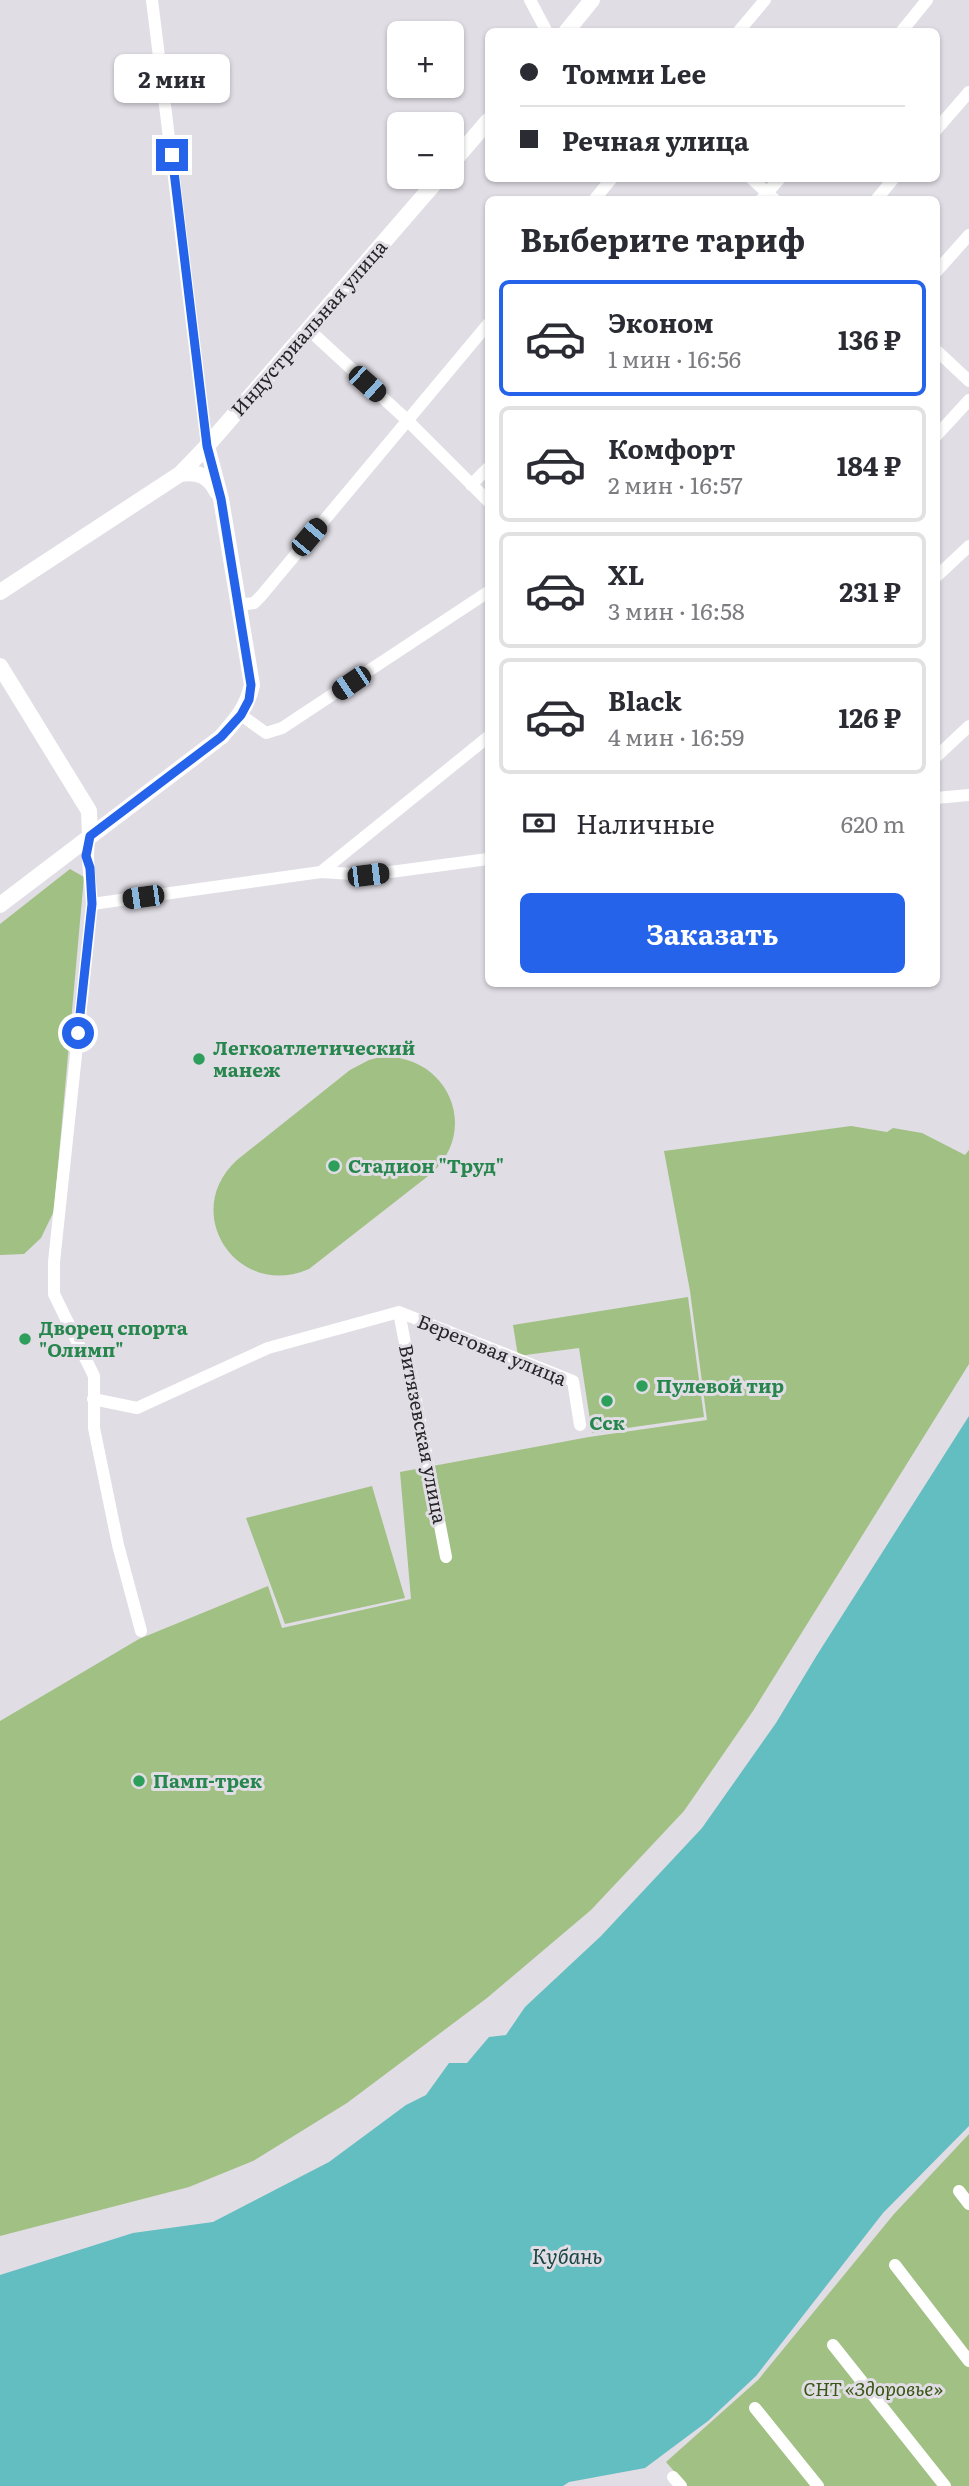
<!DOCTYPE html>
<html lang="ru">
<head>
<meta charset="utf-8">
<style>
	body { margin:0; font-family:Literata,serif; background:#f2f2f3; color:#2b2b33; height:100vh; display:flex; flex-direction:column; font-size:26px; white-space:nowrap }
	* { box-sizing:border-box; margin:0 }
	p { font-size:23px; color:#7c7c81 }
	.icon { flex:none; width:38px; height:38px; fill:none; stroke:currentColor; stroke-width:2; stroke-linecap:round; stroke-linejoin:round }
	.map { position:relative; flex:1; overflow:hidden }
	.sheet { position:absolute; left:485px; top:196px; width:455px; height:791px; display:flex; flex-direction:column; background:#fff; border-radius:10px; box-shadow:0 2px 5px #0004 }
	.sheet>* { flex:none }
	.banner { position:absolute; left:485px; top:28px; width:455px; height:154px; border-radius:10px; box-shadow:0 2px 5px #0004; display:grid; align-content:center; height:154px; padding:0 35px; background:#fff }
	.fabs { position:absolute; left:387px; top:21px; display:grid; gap:14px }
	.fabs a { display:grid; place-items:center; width:77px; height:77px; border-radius:10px; background:#fff; box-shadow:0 2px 5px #0004; font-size:35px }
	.end { position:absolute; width:32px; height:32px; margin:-16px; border:9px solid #2563eb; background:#fff; box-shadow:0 0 0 4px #fff }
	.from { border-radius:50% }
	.bubble { position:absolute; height:49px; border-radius:10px; background:#fff; box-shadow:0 2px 5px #0004; font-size:23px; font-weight:700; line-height:49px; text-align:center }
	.car { position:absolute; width:21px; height:42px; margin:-21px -10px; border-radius:9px; box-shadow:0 0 5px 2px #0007; background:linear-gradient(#222 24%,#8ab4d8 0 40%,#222 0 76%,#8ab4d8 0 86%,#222 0) }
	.banner b { display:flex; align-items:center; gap:24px; height:66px; font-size:26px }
	.banner b+b { border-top:2px solid #e1e1e2 }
	.banner i { width:18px; height:18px; background:#2b2b33 }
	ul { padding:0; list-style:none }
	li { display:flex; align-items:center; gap:21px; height:116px; margin:0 14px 10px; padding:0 21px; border:4px solid #e1e1e2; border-radius:10px }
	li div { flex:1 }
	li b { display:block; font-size:26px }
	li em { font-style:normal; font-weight:700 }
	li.on { border-color:#2563eb }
	li>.icon { width:63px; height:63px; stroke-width:1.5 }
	h2 { padding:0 35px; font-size:32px; line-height:84px }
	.pay { display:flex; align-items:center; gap:18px; height:77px; padding:0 35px; font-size:26px }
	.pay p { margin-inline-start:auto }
	.cta { display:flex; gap:14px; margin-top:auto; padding:14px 35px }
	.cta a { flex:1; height:80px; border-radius:10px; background:#2563eb; color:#fff; font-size:28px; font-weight:700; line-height:80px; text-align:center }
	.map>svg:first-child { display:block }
	.green { fill:#a1c084 }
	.water { fill:#62bec0 }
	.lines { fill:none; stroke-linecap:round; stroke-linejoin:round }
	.minor { stroke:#fff; stroke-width:12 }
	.major { stroke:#fff; stroke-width:16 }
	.route { stroke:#2563eb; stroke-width:9 }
	.leisure-dot { fill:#2e9e5b; stroke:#e0dde4; stroke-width:2.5 }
	.labels { text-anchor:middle; stroke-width:6; stroke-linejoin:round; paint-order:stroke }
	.street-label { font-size:19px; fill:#262527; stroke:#e0dde4 }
	.leisure-label { font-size:19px; font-weight:bold; fill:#27864d; stroke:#e0dde4; text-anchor:start }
	.park-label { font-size:19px; font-style:italic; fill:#3a5617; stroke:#e0dde4 }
	.water-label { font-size:21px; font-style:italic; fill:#1a4546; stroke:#e0dde4 }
</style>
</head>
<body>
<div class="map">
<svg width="969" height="2486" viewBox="0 0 969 2486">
	<rect width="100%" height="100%" fill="#e0dde4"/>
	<path class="green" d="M70 869 84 877 54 1211 41 1238 24 1254 0 1255V924Z
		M380 1057C446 1053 481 1127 432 1173L309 1269C238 1300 179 1213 237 1160L350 1070 369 1060Z
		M851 1126 887 1132 893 1128 922 1133 965 1155 969 1150V1364L753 1711 684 1811 591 1910 487 1998 347 2103 253 2161 189 2187 0 2236V1721L139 1639 268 1586 282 1628 411 1599 400 1472 589 1437 707 1420 690 1291 664 1151Z
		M688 1297 704 1417 592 1433 579 1348 518 1356 513 1325Z
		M372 1486 405 1598 285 1624 246 1518Z
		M969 2134V2486H687L666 2462 758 2380 894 2214Z"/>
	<path class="water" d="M969 1416V2126L883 2213 756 2376 708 2421 645 2468 569 2482 563 2486H0V2275L133 2233 213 2222 329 2162 406 2105 426 2095 449 2063H467L489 2037 506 2035 525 2007 601 1936 702 1828 776 1723 817 1655Z"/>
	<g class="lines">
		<path class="minor" d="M152 0 207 446
			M530 0 547 32
			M738 32 765 0
			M901 32 927 0
			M936 130 969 92
			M751 178 775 200
			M594 200 612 178
			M761 200 780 178
			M876 200 894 178
			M936 272 969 235
			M308 329 407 420 488 501
			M936 350 969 381
			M936 436 969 400
			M471 485 488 468
			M936 577 969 546
			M238 605 254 603 261 596 488 324
			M241 715 266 733 282 728 488 592
			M936 757 969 726
			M936 798 969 795
			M90 836C85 859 91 881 92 904L54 1262V1294L94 1376V1428L118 1545 141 1631
			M321 872 488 737
			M92 904 321 872 368 875 488 859
			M399 1312 446 1557
			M93 1399 137 1408 268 1348 399 1312 573 1381 580 1425
			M959 2191 969 2204
			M895 2265 969 2361
			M833 2345 945 2486
			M755 2408 818 2486
			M673 2477 681 2486"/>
		<path class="major" d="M566 32 592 0
			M452 163 488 121
			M180 474C198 471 209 476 217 492
			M0 592 180 474 207 446 440 177
			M0 666 89 811 90 836
			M0 905 221 737C236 720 247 708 252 685L221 499 207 446"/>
	</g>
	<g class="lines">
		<path class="route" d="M78 1033 92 904 90 868 86 856 90 836 221 737 241 715 249 700 251 685 221 499 207 446 172 155"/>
	</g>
	<g class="leisure-dot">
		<circle cx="199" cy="1059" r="7"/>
		<circle cx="334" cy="1166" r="7"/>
		<circle cx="25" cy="1339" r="7"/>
		<circle cx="642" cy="1386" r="7"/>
		<circle cx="607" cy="1401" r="7"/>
		<circle cx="139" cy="1781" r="7"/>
	</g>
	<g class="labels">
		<g class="street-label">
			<text transform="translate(309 328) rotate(-49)" y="7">Индустриальная улица</text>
			<text transform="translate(492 1350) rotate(22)" y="7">Береговая улица</text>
			<text transform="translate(423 1434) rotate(79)" y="7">Витязевская улица</text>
		</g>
		<g class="leisure-label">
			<text x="213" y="1055">Легкоатлетический<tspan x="213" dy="22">манеж</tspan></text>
			<text x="348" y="1173">Стадион "Труд"</text>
			<text x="39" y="1335">Дворец спорта<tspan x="39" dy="22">"Олимп"</tspan></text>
			<text x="656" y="1393">Пулевой тир</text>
			<text x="607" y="1430" text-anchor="middle">Сск</text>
			<text x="153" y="1788">Памп-трек</text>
		</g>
		<g class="park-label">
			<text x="873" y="2396">СНТ «Здоровье»</text>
		</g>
		<g class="water-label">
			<text x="567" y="2264">Кубань</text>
		</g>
	</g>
</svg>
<div class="fabs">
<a>+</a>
<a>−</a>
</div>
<i class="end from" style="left:78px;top:1033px"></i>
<i class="end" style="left:172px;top:155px"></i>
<div class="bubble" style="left:114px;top:54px;width:116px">2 мин</div>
<i class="car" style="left:367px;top:384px;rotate:132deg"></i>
<i class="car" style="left:309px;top:537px;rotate:40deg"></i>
<i class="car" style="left:351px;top:683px;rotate:236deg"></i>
<i class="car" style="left:368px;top:875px;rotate:83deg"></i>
<i class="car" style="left:143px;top:897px;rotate:262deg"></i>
<div class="banner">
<b><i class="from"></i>Томми Lee</b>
<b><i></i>Речная улица</b>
</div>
<section class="sheet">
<h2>Выберите тариф</h2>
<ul>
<li class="on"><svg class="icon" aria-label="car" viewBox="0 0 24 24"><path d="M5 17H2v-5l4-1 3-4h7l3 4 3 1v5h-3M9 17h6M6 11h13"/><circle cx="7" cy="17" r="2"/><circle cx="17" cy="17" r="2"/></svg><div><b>Эконом</b><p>1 мин · 16:56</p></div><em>136 ₽</em></li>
<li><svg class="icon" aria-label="car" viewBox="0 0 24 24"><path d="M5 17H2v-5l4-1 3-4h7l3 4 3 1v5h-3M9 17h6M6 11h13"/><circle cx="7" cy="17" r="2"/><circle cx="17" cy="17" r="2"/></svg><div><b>Комфорт</b><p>2 мин · 16:57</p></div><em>184 ₽</em></li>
<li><svg class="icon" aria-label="car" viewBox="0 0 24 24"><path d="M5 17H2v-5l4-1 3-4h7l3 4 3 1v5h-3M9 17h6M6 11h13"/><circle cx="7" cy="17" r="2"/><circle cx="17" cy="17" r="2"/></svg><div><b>XL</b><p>3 мин · 16:58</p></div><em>231 ₽</em></li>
<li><svg class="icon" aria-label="car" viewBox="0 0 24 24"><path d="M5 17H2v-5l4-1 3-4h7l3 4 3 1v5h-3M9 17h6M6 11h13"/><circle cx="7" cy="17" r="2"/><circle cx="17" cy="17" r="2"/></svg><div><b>Black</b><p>4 мин · 16:59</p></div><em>126 ₽</em></li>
</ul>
<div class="pay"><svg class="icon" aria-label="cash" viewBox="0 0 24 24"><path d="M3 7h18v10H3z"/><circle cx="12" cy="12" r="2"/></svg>Наличные<p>620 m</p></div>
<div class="cta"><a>Заказать</a></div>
</section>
</div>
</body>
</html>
